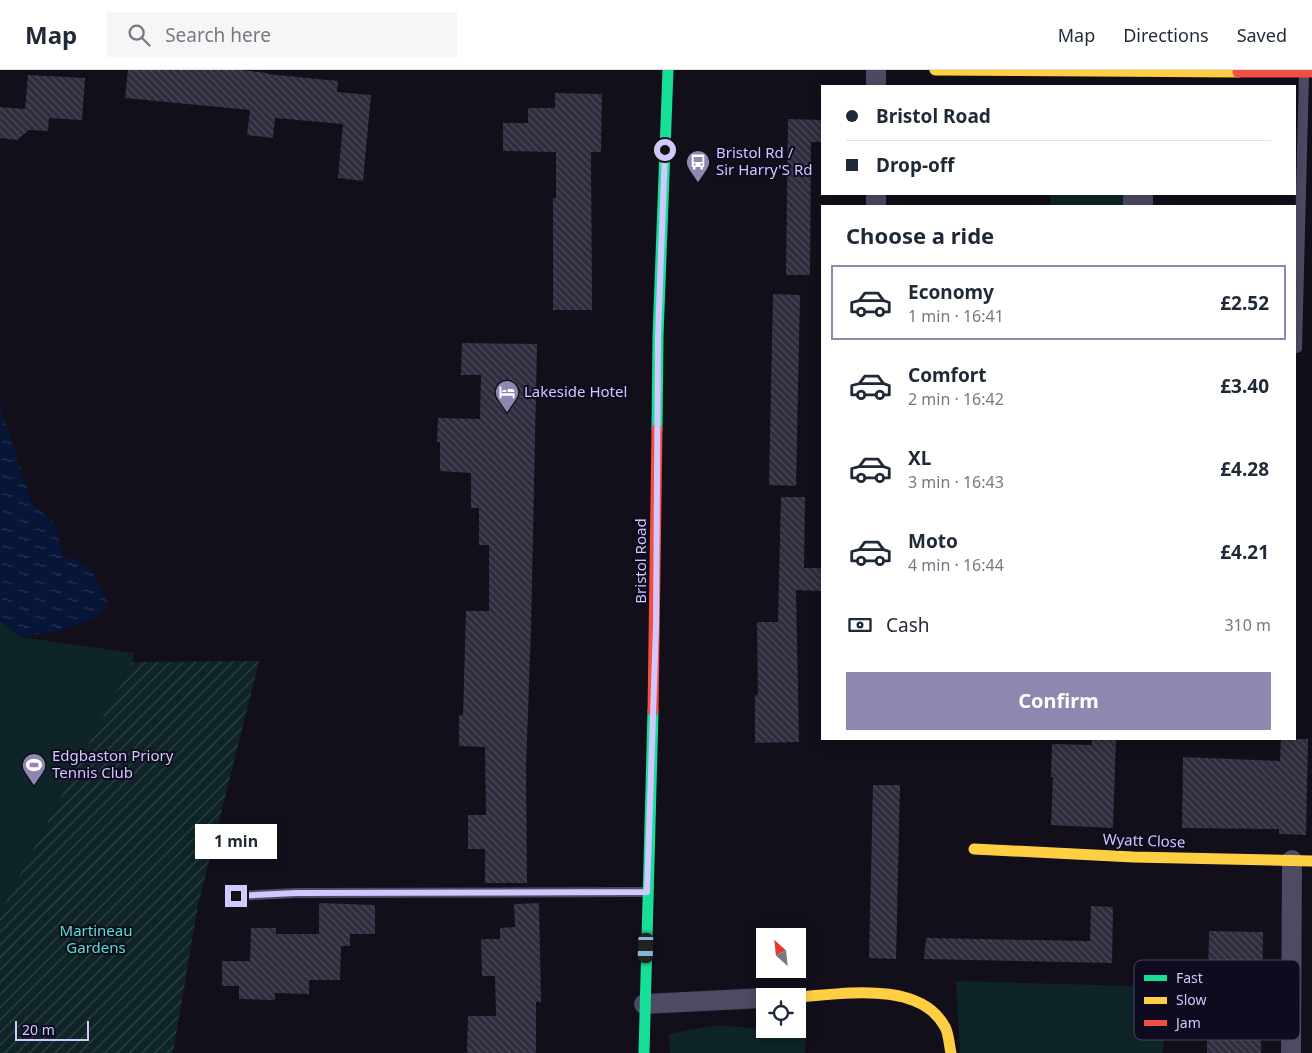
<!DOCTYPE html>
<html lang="en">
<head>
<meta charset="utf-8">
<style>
	body { margin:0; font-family:"Noto Sans",sans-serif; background:#f6f6f7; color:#1f2937; height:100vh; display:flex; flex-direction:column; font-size:19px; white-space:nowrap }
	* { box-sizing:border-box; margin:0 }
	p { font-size:16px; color:#747a83 }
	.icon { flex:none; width:28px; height:28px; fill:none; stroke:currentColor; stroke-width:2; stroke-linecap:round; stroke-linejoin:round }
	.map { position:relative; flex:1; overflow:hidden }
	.drawer { position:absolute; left:821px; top:135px; width:475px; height:535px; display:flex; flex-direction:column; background:#fff; border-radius:0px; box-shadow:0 2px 12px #0003 }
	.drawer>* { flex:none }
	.banner { position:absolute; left:821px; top:15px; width:475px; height:110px; border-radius:0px; box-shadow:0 2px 12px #0003; display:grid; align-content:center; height:110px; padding:0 25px; background:#fff }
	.needle { width:32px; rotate:333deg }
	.tools { position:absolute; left:756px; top:858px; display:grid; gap:10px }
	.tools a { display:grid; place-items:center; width:50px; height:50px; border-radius:0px; background:#fff; box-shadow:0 2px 12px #0003; font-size:25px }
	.scale { position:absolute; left:15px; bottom:12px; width:74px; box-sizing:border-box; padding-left:5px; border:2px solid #d2c7ff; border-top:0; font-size:14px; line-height:18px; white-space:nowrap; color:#d2c7ff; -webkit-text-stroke:4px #0f0b1e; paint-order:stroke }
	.end { position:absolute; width:22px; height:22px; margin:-11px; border:6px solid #d2c7ff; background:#111; box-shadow:0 0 0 2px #111 }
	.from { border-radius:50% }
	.bubble { position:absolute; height:35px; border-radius:0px; background:#fff; box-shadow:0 2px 12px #0003; font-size:16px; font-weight:700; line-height:35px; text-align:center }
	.car { position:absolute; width:15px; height:30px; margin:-15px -8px; border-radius:6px; box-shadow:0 0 4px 1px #0007; background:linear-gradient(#222 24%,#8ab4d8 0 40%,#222 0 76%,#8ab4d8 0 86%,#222 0) }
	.banner b { display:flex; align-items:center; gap:18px; height:48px; font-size:19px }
	.banner b+b { border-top:1px solid #e0e1e3 }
	.banner i { width:12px; height:12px; background:#1f2937 }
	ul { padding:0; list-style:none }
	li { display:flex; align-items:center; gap:15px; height:75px; margin:0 10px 8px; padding:0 15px; border:2px solid transparent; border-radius:0px }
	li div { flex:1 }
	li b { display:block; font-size:19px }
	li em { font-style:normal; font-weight:700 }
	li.active { border-color:#8f87af }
	li>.icon { width:45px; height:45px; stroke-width:1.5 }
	h2 { padding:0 25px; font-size:22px; line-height:60px }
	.pay { display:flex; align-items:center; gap:12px; height:55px; padding:0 25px; font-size:19px }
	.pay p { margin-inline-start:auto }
	.action { display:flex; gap:10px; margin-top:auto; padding:10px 25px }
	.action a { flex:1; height:58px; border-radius:0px; background:#8f87af; color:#fff; font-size:20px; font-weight:700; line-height:58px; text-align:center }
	header { display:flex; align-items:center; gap:30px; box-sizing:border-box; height:70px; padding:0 25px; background:#fff; border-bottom:1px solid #e0e1e3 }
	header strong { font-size:24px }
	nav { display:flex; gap:28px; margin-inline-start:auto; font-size:18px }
	.search { width:350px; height:45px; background:#f6f6f7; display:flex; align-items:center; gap:12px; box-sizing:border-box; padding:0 18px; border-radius:0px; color:#747a83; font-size:19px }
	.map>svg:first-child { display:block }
	.green { fill:#0e2426 }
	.garden { fill:url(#garden-furrows) }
	.water { fill:url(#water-ripples) }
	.building { fill:url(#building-back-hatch) }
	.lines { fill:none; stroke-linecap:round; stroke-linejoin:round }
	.lane { stroke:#4d4a63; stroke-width:10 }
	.street { stroke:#4d4a63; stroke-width:20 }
	.fast { stroke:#16e098; stroke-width:11 }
	.slow { stroke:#ffcf43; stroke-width:11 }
	.jam { stroke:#f24e42; stroke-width:11 }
	.route { stroke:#d2c7ff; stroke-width:6 }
	.labels { text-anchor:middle; stroke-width:4; stroke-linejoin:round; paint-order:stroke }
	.poi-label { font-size:15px; fill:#d2c7ff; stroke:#0f0b1e; text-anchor:start }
	.street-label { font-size:15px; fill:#d2c7ff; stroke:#0f0b1e }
	.park-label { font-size:15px; fill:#4ee5ca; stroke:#0f0b1e }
	.key { fill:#0f0b1e; stroke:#4a4362; stroke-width:1 }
	.key-label { font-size:14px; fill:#d2c7ff }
</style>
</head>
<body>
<header>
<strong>Map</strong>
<div class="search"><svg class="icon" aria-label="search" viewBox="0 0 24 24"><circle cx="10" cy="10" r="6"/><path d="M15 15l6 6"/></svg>Search here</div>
<nav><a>Map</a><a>Directions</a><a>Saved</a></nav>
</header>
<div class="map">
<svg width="1312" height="983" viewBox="0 0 1312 983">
	<defs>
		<pattern id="garden-furrows" width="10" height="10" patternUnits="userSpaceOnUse" patternTransform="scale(1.25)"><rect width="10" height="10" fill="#0e2426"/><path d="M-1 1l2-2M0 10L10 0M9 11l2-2" fill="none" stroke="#304247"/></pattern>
		<pattern id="water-ripples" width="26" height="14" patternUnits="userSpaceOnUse" patternTransform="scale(1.25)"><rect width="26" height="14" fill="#071538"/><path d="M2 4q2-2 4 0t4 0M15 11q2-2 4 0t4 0" fill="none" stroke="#2a3656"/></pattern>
		<pattern id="building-back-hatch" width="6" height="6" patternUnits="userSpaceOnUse" patternTransform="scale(1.25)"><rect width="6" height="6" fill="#302c3d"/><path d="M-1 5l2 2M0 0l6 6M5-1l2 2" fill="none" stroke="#4d495a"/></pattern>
	</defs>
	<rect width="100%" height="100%" fill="#120f1a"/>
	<path class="green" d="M1050 124H1133V136H1050Z
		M0 551 21 567 134 583 132 592 2 839 0 849Z
		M956 911 1166 917 1163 983H960Z
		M717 955 805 963V983H670L669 964Z"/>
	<path class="garden" d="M259 591 198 835 173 983H0V849L2 839 132 592Z"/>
	<path class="water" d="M0 336 32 434 54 452 63 486 90 497 108 533 95 548 66 559 21 567 0 551Z"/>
	<path class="building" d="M128 0H241L267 3V4L338 11 337 22 371 25 363 111 338 108 343 54 275 48 273 68 247 65 250 40 125 28Z
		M28 5 85 8 82 50 49 48 48 61 29 60 17 70 0 68V37L25 39Z
		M555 23 602 24 601 82H591L592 240H553V128H556V82L503 81V53H528V38H555Z
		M788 49 822 50V72H811L810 205H786Z
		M773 224 800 225 796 416 769 415Z
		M462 273 537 274 531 559 526 697 527 813H485V779H468V745H486L485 677 459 676V645H463L466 541H489V475H479V438H471V403L440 401V372H437L438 348 480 349 481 305H461Z
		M781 427H805L804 498H822V521L796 520 799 672 755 673V625H758L757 552H778Z
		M1092 669H1116L1113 758 1051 755 1053 707H1051L1052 674 1092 675Z
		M1281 669H1308L1306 765 1279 764V759L1182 758 1183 687 1280 691Z
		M873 715H900L896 889 869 888Z
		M319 833 375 835V864H350V876H341L340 910H309V924L275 923V930L239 929V916H222V891H250L251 858H276V864H319Z
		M539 833 541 932H536V983H467L468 946H496L495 906H482L481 869H500V858L515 857 514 834Z
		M1091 836 1113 837 1112 893 924 889 926 868 1090 871Z
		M1209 861 1263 862 1261 983H1207Z"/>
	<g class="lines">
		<path class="lane" d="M1148 136V124
			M1297 278 1304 4
			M236 826 296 823 646 822"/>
		<path class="street" d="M876 16V0
			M876 136V124
			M1133 136V124
			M644 934 765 928
			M1291 983 1292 790"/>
		<path class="fast" d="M657 359 658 266 668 0
			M644 983 653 641"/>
		<path class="slow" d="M935 0 1238 2
			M974 779 1133 787 1312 791
			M798 927C842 924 920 910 945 957 949 964 949 975 951 983"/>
		<path class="jam" d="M1238 2H1312
			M653 641 657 359"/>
	</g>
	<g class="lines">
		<path class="route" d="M236 826 296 823 647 822 656 556 658 266 665 80"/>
	</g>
	<defs>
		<g id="bus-pin" transform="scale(1.25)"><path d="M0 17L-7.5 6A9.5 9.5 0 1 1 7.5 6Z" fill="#8f87af" stroke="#0f0b1e"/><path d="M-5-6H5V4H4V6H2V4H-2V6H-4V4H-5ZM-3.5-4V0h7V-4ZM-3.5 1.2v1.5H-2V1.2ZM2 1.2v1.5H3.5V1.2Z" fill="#fff"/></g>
		<g id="hotel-pin" transform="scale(1.25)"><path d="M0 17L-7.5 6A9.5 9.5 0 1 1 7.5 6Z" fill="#8f87af" stroke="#0f0b1e"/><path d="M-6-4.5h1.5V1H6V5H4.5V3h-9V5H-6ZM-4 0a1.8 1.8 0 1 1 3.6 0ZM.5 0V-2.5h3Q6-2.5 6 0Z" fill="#fff"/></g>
		<g id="stadium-pin" transform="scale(1.25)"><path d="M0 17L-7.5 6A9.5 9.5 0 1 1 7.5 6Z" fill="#8f87af" stroke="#0f0b1e"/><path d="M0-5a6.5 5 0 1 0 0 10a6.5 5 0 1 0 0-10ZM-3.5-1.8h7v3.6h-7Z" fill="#fff"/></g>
	</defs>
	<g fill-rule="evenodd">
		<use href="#bus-pin" x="698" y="92"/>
		<use href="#hotel-pin" x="507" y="322"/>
		<use href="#stadium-pin" x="34" y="695"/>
	</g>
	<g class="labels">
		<g class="poi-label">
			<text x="716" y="88">Bristol Rd /<tspan x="716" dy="17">Sir Harry'S Rd</tspan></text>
			<text x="524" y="327">Lakeside Hotel</text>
			<text x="52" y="691">Edgbaston Priory<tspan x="52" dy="17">Tennis Club</tspan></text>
		</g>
		<g class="street-label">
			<text transform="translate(641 491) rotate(-90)" y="5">Bristol Road</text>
			<text transform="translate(1144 771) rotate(2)" y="5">Wyatt Close</text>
		</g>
		<g class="park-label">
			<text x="96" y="866">Martineau<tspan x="96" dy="17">Gardens</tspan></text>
		</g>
	</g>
	<rect x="1134" y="890" width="166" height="80" rx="8" class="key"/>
	<rect x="1144" y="905" width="23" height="6" fill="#16e098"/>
	<rect x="1144" y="927" width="23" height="7" fill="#ffcf43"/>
	<rect x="1144" y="950" width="23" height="6" fill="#f24e42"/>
	<g class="key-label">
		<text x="1176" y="913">Fast</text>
		<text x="1176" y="935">Slow</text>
		<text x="1176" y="958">Jam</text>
	</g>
</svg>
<div class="tools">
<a><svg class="needle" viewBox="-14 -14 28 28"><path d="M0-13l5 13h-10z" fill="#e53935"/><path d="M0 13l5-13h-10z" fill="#747a83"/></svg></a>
<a><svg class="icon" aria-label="locate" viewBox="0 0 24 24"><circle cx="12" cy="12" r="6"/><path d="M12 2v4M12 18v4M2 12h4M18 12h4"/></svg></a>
</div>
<div class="scale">20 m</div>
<i class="end from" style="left:665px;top:80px"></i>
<i class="end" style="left:236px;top:826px"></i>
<div class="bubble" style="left:195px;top:754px;width:82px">1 min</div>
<i class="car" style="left:646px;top:878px;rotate:182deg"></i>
<div class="banner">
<b><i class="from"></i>Bristol Road</b>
<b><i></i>Drop-off</b>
</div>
<section class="drawer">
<h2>Choose a ride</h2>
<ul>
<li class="active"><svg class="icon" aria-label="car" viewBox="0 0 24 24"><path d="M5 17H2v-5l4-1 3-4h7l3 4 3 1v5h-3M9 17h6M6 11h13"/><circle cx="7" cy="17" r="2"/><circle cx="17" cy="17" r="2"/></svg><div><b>Economy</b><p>1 min · 16:41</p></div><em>£2.52</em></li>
<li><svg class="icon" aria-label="car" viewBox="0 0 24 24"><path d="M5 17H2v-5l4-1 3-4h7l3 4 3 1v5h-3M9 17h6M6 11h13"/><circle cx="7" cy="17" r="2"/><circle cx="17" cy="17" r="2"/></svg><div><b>Comfort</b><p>2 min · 16:42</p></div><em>£3.40</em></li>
<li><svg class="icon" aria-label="car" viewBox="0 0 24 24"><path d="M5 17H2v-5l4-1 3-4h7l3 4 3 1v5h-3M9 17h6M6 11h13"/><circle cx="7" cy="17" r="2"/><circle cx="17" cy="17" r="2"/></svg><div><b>XL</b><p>3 min · 16:43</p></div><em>£4.28</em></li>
<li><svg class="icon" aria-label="car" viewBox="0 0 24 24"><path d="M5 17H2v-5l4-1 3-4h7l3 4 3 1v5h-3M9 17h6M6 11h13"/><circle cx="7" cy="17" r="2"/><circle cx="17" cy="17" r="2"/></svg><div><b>Moto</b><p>4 min · 16:44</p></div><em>£4.21</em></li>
</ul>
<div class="pay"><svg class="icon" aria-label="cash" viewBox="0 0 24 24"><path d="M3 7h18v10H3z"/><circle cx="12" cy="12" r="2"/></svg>Cash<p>310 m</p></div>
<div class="action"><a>Confirm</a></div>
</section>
</div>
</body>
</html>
